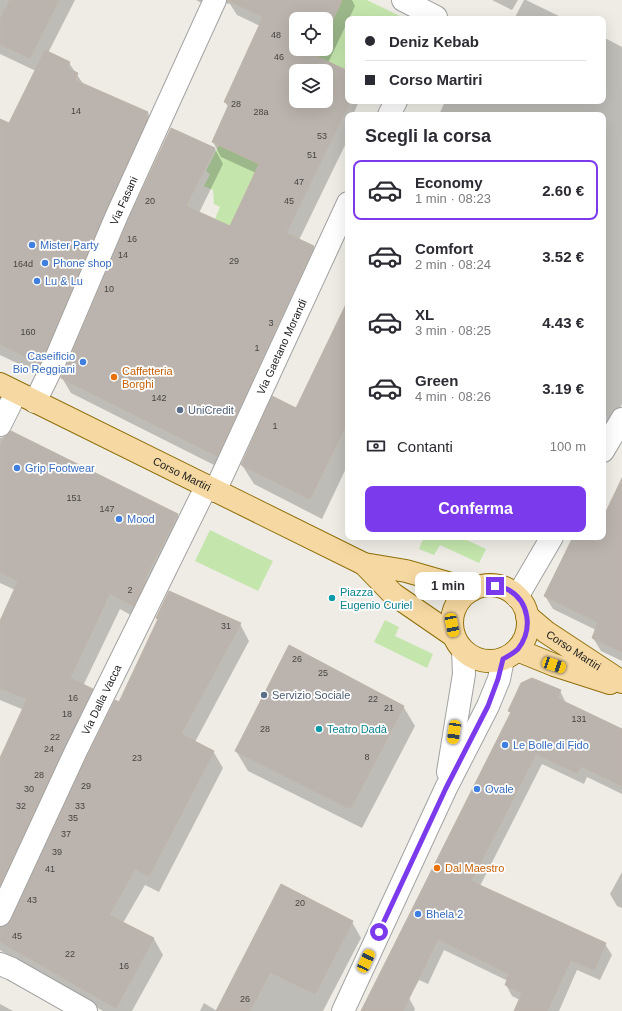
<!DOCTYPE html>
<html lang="it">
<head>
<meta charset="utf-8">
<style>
	body { margin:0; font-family:Helvetica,sans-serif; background:#f7f7f7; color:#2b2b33; height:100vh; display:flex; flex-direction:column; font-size:15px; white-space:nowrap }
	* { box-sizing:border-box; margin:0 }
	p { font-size:13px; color:#7c7c81 }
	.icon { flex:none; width:22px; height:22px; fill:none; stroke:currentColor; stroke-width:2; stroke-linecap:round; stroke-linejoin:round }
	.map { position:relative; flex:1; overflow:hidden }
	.details { position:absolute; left:345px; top:112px; width:261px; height:428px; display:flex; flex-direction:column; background:#fff; border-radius:8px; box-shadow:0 4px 16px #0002 }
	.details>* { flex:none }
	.hud { position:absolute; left:345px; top:16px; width:261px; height:88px; border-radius:8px; box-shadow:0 4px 16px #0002; display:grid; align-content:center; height:88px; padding:0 20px; background:#fff }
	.fabs { position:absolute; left:289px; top:12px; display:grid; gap:8px }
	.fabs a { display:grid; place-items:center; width:44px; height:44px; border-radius:8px; background:#fff; box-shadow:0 4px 16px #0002; font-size:20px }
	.end { position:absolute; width:18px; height:18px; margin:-9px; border:5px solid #7c3aed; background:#fff; box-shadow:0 0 0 2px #fff }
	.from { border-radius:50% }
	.bubble { position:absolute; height:28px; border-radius:8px; background:#fff; box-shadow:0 4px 16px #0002; font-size:13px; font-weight:800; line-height:28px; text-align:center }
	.car { position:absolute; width:12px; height:24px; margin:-12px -6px; border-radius:5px; box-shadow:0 0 3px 1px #0007; background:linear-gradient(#f5c518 24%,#345 0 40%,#f5c518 0 76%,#345 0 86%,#f5c518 0) }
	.hud b { display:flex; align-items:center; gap:14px; height:38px; font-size:15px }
	.hud b+b { border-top:1px solid #e1e1e2 }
	.hud i { width:10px; height:10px; background:#2b2b33 }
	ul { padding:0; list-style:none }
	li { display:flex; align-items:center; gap:12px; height:60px; margin:0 8px 6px; padding:0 12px; border:2px solid transparent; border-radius:8px }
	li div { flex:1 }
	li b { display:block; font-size:15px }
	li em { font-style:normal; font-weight:800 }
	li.selected { border-color:#7c3aed }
	li>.icon { width:36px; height:36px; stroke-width:1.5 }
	h2 { padding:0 20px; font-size:18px; line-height:48px }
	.pay { display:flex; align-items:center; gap:10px; height:44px; padding:0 20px; font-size:15px }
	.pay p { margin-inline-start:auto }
	.primary-button { display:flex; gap:8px; margin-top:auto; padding:8px 20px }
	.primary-button a { flex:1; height:46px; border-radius:8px; background:#7c3aed; color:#fff; font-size:16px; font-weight:800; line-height:46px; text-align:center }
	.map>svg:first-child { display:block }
	.grass { fill:#c4e6ad }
	.shadow { fill:#0003; fill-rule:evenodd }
	.building { fill:#bbb4ae; stroke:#bfb4a8; fill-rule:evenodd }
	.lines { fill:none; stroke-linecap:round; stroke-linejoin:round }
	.minor-casing { stroke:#a2a2a2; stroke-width:24 }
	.major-casing { stroke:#8f6f09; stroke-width:24 }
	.minor { stroke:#fff; stroke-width:22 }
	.major { stroke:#f6d9a2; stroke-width:22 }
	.route { stroke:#7c3aed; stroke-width:5 }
	.shop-dot { fill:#3f7fe0; stroke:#fff; stroke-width:1.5 }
	.food-dot { fill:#e8710a; stroke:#fff; stroke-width:1.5 }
	.service-dot { fill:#5c6f8a; stroke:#fff; stroke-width:1.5 }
	.culture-dot { fill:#0f9aa8; stroke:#fff; stroke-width:1.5 }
	.labels { text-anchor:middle; stroke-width:3.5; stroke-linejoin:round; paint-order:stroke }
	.number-label { font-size:9px; fill:#454442 }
	.street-label { font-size:11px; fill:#1e1e1e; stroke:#fff }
	.shop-label { font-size:11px; fill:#366cbe; stroke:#fff; text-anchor:start }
	.food-label { font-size:11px; fill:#c56008; stroke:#fff; text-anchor:start }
	.service-label { font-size:11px; fill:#4e5e75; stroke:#fff; text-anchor:start }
	.culture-label { font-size:11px; fill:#0d838f; stroke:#fff; text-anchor:start }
</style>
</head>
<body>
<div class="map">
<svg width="622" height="1011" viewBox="0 0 622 1011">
	<rect width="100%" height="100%" fill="#eeece5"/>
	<path class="grass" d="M342 0H367L406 19H348V71L316 56 319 49H326V35Z
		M219 145 265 167 247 189 236 213 235 228 215 219 220 207 214 204 213 190 204 186 210 174 206 171Z
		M210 530 273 561 258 591 195 561Z
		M424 537H460L486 549 479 563 440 545 434 555 419 549Z
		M385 620 399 627 395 636 433 654 427 668 374 642Z"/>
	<path class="shadow" d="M0 0H75L48 53 69 63 84 85 148 113 156 128 48 378 0 355V120L10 125 36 71 0 54Z
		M196 0H352L355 6 328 63 348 73V101H359L353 115H348V139L299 240 314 247 322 262 226 471 71 393 62 378 171 129 215 149 223 164 199 213 230 227 256 173 221 157 213 142 229 108 225 102 260 26 237 15 230 4 223 3 213 9ZM296 19H326V49H296ZM296 71H326V101H296Z
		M492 0H518L512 10Z
		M524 0H526L565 19H514Z
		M603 37 622 47V404L610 430 603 434V115H439L445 101H603Z
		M348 303V464L322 519 254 484 242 465 297 409Z
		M7 436 177 514 187 531 143 622 120 609 83 686 92 690 101 706 0 922V760L24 710 0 700V624L15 590 0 583V438Z
		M622 480V661L601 651 593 638 596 630 553 609 545 596 574 537H603V521Z
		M157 618 240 624 249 641 195 742 213 751 223 768 159 892 145 885 123 923 154 939 163 955 132 1011H103L17 962 0 950V928L7 926 12 921 120 703 158 620Z
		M560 691 566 703 622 731V794L587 777 584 784 542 764 480 886 605 944 612 955 600 980 577 970 559 1011H515L520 1000 512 996 506 985 508 981 444 950 428 984 419 980 409 998 415 1009 414 1011H366L511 714 510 711Z
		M403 706 415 726 362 828 248 771 236 751Z
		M622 872V908L617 906 610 894Z
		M281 886 352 922 361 938 323 1011H217Z
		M204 1003 217 1011H200Z
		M0 1004 13 1011H0Z"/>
	<path class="building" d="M10 0H59L30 58 0 44V20Z
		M227 0H342L326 35V19H296V49H319L316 56 348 71V106L286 233 314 246 217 456 61 378 128 220 171 128 215 148 186 206 230 226 259 164 212 142 229 104 224 102 263 17ZM296 71H326V101H296Z
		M45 50 70 62 67 68 78 73 75 80 148 112 146 116 148 117 106 210 40 364 0 344V119L9 123Z
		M348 300V421L310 499 241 465 272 396 296 408Z
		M11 431 178 514 144 580 146 581 134 606 110 593 70 678 93 689 64 748 0 885V758L27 699 0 688V621L18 581 0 572V448L5 436Z
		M622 478V652L592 638 598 622 544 596 573 537H603V518Z
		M169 591 241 623 181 734 214 751 149 876 135 869 109 915 154 938 116 1008 6 945 0 941V927L7 925 11 920 86 758 115 700 119 702 158 619 156 618Z
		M289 645 404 706 351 808H348L235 751Z
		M532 678 561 690 557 698 622 729V786L581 766 577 773 536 754 471 881 606 943 594 970 571 960 547 1011H514L522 993 505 985 509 974 438 939 403 1011H361L511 712 508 711 521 683Z
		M281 884 353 921 315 994 270 972 250 1011H216Z"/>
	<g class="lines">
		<g class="minor-casing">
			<g id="minor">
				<path d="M403 0 436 17 435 19"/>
				<path d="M389 115 396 101"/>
				<path id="s1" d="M35 402 54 363 117 215 215 0"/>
				<path d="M0 425 16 393"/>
				<path d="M603 451 622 419"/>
				<path id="s2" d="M215 491 348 203"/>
				<path d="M517 597 552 537"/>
				<path d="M448 772 464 674 463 650"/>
				<path id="s3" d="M0 915 75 753 206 487"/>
				<path d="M0 964 12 969 86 1011"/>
				<path d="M343 1011 446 788 488 706 499 679 503 659"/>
			</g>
		</g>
		<g class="major-casing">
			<g id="major">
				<path id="s4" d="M0 384 364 564 406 571 472 590"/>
				<path d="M364 564 393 594 454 636"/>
				<circle cx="490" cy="623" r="38"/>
				<path id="s5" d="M527 616 546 632 622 682"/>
				<path d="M517 650 554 665 610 683"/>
			</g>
		</g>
		<use href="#minor" class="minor"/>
		<use href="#major" class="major"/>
	</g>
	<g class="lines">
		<path class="route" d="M379 932 446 788 488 706 498 679 503 659C508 656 514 653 518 649 533 630 530 601 507 589 504 588 499 587 495 586"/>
	</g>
	<g class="shop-dot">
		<circle cx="32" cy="245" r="4"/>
		<circle cx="45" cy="263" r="4"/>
		<circle cx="37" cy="281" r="4"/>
		<circle cx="83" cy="362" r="4"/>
		<circle cx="17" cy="468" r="4"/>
		<circle cx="119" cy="519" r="4"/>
		<circle cx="505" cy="745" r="4"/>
		<circle cx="477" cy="789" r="4"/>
		<circle cx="418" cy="914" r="4"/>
	</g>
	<g class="food-dot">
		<circle cx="114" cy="377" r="4"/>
		<circle cx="437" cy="868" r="4"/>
	</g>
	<g class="service-dot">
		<circle cx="180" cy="410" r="4"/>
		<circle cx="264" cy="695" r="4"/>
	</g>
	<g class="culture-dot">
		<circle cx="332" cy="598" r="4"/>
		<circle cx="319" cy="729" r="4"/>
	</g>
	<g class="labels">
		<g class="number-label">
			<text x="276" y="38">48</text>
			<text x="279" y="60">46</text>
			<text x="236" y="107">28</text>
			<text x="76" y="114">14</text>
			<text x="261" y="115">28a</text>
			<text x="322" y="139">53</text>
			<text x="312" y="158">51</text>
			<text x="299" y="185">47</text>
			<text x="150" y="204">20</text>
			<text x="289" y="204">45</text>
			<text x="132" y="242">16</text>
			<text x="123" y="258">14</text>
			<text x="234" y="264">29</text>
			<text x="23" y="267">164d</text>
			<text x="109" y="292">10</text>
			<text x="271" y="326">3</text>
			<text x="28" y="335">160</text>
			<text x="257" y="351">1</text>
			<text x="159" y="401">142</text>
			<text x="275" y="429">1</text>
			<text x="74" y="501">151</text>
			<text x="107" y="512">147</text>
			<text x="130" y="593">2</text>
			<text x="226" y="629">31</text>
			<text x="297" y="662">26</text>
			<text x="323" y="676">25</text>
			<text x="73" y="701">16</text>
			<text x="373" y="702">22</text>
			<text x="389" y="711">21</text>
			<text x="67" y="717">18</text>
			<text x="579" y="722">131</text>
			<text x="265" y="732">28</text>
			<text x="55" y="740">22</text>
			<text x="49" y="752">24</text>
			<text x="367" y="760">8</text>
			<text x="137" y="761">23</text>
			<text x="39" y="778">28</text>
			<text x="86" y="789">29</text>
			<text x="29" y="792">30</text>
			<text x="21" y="809">32</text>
			<text x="80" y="809">33</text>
			<text x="73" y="821">35</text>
			<text x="66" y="837">37</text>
			<text x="57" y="855">39</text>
			<text x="50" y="872">41</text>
			<text x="32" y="903">43</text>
			<text x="300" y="906">20</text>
			<text x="17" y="939">45</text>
			<text x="70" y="957">22</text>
			<text x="124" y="969">16</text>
			<text x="245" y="1002">26</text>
		</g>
		<g class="street-label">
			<text dy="4" stroke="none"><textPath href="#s1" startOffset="220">Via Fasani</textPath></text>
			<text dy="4" stroke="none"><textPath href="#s2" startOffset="159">Via Gaetano Morandi</textPath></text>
			<text dy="4" stroke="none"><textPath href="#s4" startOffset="203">Corso Martiri</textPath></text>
			<text dy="4" stroke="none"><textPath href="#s5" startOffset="58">Corso Martiri</textPath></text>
			<text dy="4" stroke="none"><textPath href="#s3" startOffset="238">Via Dalla Vacca</textPath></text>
		</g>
		<g class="shop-label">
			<text x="40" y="249">Mister Party</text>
			<text x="53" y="267">Phone shop</text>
			<text x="45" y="285">Lu &amp; Lu</text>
			<text x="75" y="360" text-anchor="end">Caseificio<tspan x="75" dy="13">Bio Reggiani</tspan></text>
			<text x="25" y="472">Grip Footwear</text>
			<text x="127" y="523">Mood</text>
			<text x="513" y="749">Le Bolle di Fido</text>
			<text x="485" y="793">Ovale</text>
			<text x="426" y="918">Bhela 2</text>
		</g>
		<g class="food-label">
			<text x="122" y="375">Caffetteria<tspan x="122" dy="13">Borghi</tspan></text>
			<text x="445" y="872">Dal Maestro</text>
		</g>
		<g class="service-label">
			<text x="188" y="414">UniCredit</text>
			<text x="272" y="699">Servizio Sociale</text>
		</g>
		<g class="culture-label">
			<text x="340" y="596">Piazza<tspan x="340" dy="13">Eugenio Curiel</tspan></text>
			<text x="327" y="733">Teatro Dadà</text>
		</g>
	</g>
</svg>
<div class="fabs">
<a><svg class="icon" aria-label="locate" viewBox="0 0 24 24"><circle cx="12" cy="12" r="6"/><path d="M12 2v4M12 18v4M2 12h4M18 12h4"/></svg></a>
<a><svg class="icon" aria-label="layers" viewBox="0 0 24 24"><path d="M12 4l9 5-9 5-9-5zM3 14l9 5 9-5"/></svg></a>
</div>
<i class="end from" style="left:379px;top:932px"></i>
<i class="end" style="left:495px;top:586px"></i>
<div class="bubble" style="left:415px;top:572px;width:66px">1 min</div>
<i class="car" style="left:452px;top:625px;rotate:169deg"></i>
<i class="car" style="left:554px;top:665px;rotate:108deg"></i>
<i class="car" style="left:454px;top:732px;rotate:188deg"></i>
<i class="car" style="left:366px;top:961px;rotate:25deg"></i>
<div class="hud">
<b><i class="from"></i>Deniz Kebab</b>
<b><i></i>Corso Martiri</b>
</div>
<section class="details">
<h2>Scegli la corsa</h2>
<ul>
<li class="selected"><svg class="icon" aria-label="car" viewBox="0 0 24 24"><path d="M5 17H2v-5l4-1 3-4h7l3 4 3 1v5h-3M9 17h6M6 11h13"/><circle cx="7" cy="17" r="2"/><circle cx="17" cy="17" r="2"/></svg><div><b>Economy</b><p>1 min · 08:23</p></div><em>2.60 €</em></li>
<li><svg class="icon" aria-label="car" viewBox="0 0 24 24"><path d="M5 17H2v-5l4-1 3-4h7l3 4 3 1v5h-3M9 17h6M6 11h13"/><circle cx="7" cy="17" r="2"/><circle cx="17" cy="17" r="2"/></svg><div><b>Comfort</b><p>2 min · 08:24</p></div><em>3.52 €</em></li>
<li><svg class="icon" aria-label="car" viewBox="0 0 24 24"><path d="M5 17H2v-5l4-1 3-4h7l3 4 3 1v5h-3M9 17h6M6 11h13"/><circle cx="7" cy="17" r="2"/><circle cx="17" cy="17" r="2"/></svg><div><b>XL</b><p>3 min · 08:25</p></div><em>4.43 €</em></li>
<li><svg class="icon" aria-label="car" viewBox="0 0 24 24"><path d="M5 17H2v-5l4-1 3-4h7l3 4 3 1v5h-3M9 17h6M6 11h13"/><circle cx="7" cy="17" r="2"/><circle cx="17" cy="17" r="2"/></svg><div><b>Green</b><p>4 min · 08:26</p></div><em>3.19 €</em></li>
</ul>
<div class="pay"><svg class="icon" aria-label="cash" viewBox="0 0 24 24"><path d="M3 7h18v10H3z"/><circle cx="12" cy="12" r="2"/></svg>Contanti<p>100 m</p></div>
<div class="primary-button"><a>Conferma</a></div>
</section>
</div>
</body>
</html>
